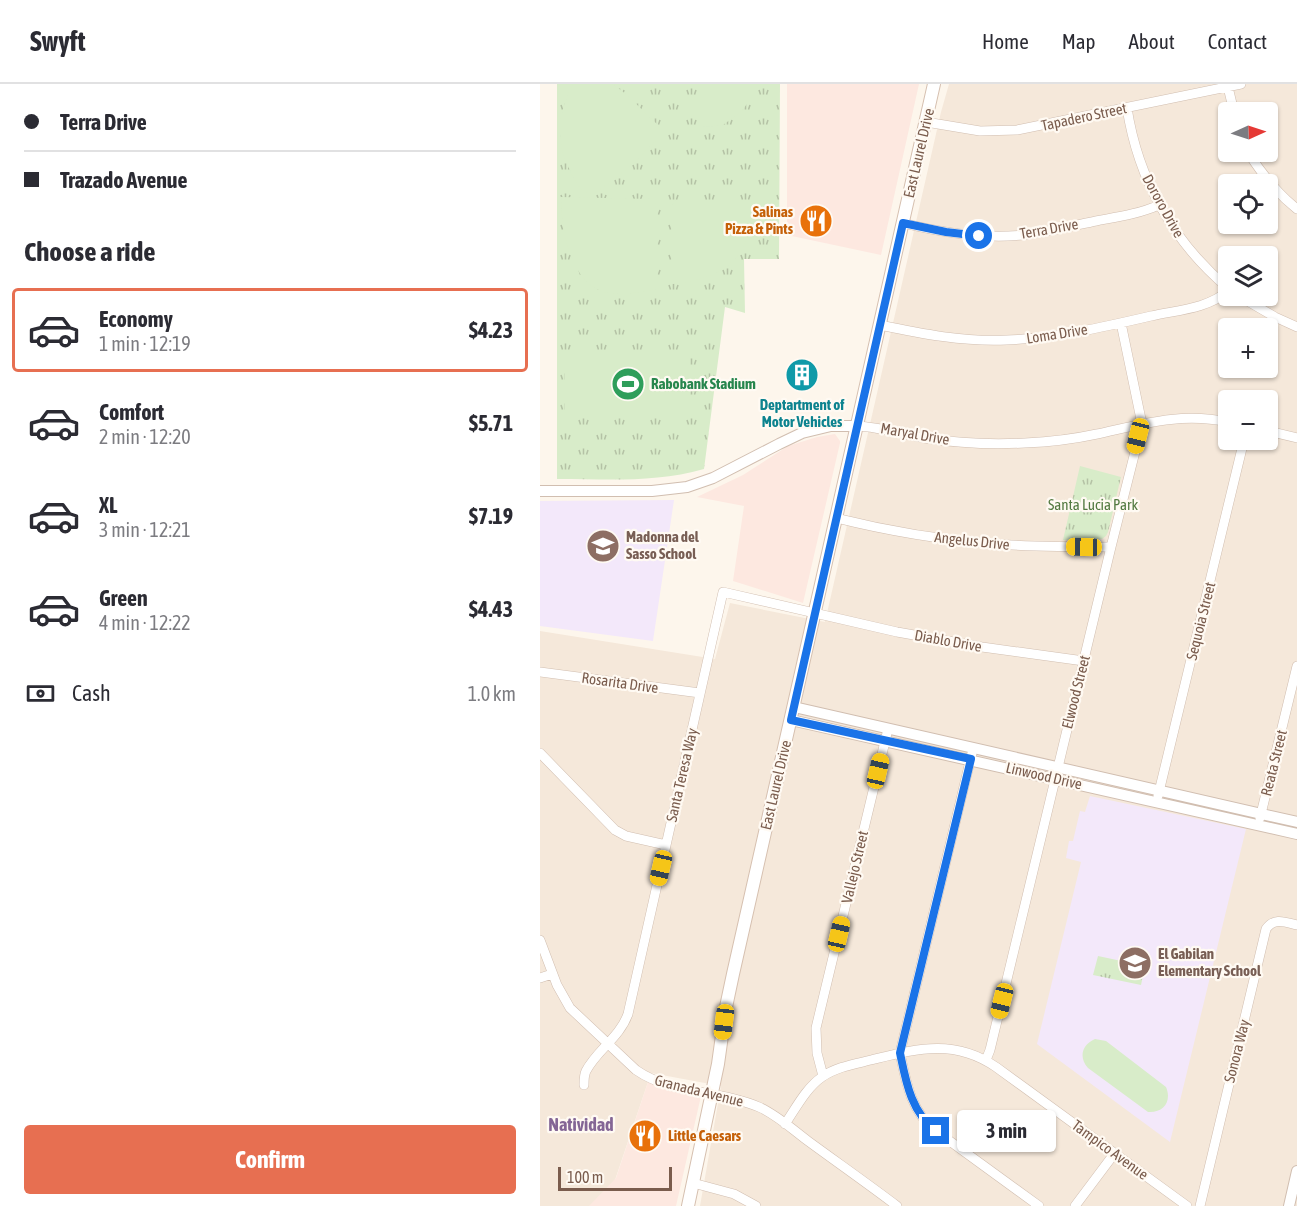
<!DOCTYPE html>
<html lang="en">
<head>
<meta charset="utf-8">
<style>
	body { margin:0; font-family:"Asap Condensed",sans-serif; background:#f2f2f3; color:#2b2b33; height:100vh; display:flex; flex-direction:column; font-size:22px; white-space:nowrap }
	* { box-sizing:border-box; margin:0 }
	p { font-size:20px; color:#7c7c81 }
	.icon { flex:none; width:33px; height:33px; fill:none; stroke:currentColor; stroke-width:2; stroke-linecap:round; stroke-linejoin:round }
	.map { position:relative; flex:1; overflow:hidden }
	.drawer { display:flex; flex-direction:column; background:#fff; width:540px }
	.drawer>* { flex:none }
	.hud { display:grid; align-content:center; height:132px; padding:0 24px; background:#fff }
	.needle { width:39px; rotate:87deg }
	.tools { position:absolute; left:678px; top:18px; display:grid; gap:12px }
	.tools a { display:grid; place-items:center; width:60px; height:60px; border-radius:6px; background:#fff; box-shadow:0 2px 4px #0004; font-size:30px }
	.scale { position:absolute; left:18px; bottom:15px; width:114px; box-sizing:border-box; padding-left:6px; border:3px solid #7a5c4d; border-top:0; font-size:16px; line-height:21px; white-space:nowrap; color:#7a5c4d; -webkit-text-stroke:4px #fffaf3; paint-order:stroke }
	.end { position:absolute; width:27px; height:27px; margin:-14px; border:8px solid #1a73e8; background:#fff; box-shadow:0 0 0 3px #fff }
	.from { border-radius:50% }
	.bubble { position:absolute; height:42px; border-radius:6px; background:#fff; box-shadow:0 2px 4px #0004; font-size:20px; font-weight:700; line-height:42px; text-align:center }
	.car { position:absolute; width:18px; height:36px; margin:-18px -9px; border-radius:8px; box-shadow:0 0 4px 2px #0007; background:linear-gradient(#f5c518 24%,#345 0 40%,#f5c518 0 76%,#345 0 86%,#f5c518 0) }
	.hud b { display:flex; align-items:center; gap:21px; height:57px; font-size:22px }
	.hud b+b { border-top:2px solid #e1e1e2 }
	.hud i { width:15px; height:15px; background:#2b2b33 }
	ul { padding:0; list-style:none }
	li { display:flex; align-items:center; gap:18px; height:84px; margin:0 12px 9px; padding:0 12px; border:3px solid transparent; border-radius:6px }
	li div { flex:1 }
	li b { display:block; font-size:22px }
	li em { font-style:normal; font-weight:700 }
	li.selected { border-color:#e76f51 }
	li>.icon { width:54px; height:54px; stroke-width:1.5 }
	h2 { padding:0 24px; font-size:27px; line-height:72px }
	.pay { display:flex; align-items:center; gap:15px; height:66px; padding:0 24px; font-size:22px }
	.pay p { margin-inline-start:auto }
	.action { display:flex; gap:12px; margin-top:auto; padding:12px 24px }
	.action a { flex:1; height:69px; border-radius:6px; background:#e76f51; color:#fff; font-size:24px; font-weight:700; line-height:69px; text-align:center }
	header { display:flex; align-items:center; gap:36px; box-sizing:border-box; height:84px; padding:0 30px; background:#fff; border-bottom:2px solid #e1e1e2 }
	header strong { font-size:28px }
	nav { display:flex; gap:33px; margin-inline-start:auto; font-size:21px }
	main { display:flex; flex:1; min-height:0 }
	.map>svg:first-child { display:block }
	.residential { fill:#f5e8da; fill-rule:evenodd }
	.commercial { fill:#fde8e0 }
	.education { fill:#f3e8fa }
	.park { fill:url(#park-tufts) }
	.pitch { fill:#d8ecc9 }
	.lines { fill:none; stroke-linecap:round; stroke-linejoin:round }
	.minor-casing { stroke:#d1beb0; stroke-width:10 }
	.tertiary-casing { stroke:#d1beb0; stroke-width:12 }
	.secondary-casing { stroke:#d6c0b0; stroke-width:14 }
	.minor { stroke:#fff; stroke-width:9 }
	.tertiary { stroke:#fff; stroke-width:10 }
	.secondary { stroke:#fff; stroke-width:12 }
	.route { stroke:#1a73e8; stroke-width:8 }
	.labels { text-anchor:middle; stroke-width:4.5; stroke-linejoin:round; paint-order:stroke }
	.street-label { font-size:15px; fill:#7a5c4d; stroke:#fffaf3 }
	.food-label { font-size:15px; font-weight:bold; fill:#c56008; stroke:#fffaf3; text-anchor:end }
	.leisure-label { font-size:15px; font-weight:bold; fill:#27864d; stroke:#fffaf3; text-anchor:start }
	.culture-label { font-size:15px; font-weight:bold; fill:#0d838f; stroke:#fffaf3 }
	.park-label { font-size:15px; fill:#537a41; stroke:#fffaf3 }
	.education-label { font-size:15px; font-weight:bold; fill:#785e54; stroke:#fffaf3; text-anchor:start }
	.quarter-label { font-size:18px; font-weight:bold; fill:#846695; stroke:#fffaf3 }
</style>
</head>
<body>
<header>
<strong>Swyft</strong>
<nav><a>Home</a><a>Map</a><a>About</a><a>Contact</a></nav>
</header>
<main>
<section class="drawer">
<div class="hud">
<b><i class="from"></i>Terra Drive</b>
<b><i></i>Trazado Avenue</b>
</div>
<h2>Choose a ride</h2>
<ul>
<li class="selected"><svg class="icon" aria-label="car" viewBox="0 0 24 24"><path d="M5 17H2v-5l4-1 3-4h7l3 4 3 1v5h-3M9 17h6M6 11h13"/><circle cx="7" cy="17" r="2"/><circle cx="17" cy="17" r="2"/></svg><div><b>Economy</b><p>1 min · 12:19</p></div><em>$4.23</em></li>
<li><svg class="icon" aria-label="car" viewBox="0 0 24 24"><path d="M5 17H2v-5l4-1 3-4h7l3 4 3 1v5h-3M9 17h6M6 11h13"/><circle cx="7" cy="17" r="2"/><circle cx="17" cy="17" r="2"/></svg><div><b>Comfort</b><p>2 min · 12:20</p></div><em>$5.71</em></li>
<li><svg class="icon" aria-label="car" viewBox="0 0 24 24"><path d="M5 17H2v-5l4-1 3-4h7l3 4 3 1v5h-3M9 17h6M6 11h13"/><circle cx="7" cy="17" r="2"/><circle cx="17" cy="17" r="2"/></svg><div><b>XL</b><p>3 min · 12:21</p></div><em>$7.19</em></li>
<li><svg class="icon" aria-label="car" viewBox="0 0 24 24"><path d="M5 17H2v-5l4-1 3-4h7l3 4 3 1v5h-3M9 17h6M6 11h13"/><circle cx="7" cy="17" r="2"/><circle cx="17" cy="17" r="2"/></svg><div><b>Green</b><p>4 min · 12:22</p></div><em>$4.43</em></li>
</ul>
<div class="pay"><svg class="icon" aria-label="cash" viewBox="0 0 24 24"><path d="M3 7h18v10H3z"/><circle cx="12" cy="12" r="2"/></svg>Cash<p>1.0 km</p></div>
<div class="action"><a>Confirm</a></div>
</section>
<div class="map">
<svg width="757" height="1122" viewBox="0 0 757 1122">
	<defs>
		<pattern id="park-tufts" width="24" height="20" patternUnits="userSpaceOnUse" patternTransform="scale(1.5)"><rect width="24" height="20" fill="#d8ecc9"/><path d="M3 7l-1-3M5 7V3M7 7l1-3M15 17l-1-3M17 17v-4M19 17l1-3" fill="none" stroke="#b4c2a5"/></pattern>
	</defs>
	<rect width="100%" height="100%" fill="#fdf6ec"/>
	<path class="residential" d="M409 0H757V1122H160L181 1002 111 989 74 1099 52 1122H0V547L175 575 190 519 285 538 401 28ZM688 28H728V68H688ZM688 100H728V140H688ZM688 172H728V212H688ZM688 244H728V284H688ZM688 316H728V356H688Z"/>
	<path class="commercial" d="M247 0H379L341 171 247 151Z
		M295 350 300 357V359L263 519 193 497 204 422 157 413 203 391 248 362 277 353Z
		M109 995 161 1012 136 1122H49L76 1094Z"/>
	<path class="education" d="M134 416 113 557 0 542V417Z
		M550 712 706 745 630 1058 497 960 541 778 526 774 529 757H533L540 727 545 728Z"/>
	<path class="park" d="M17 0H240L239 175H204L205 229 185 223 164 385C115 399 68 395 17 395Z
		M540 382 581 393 568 448 566 452 562 455 523 456Z
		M558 872 605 882 601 901 553 891Z"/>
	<path class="pitch" d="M33 0H73L87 11 120 43V53L88 84 54 110 42 107C17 69 12 41 33 0Z
		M163 0H214L213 11 202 27 183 41 163 43Z
		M21 113 113 115 117 122V205C102 208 86 211 70 209 31 205 21 145 21 113Z
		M136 116H213C214 172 185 195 132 200V121Z
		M25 272H150V327H25Z
		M555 955 566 957 626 1003C632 1017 624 1029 608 1028L548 984C539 974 541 961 555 955Z"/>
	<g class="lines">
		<g class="minor-casing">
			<path id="minor" d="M688 3 694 28
				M587 24C598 95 633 158 688 204
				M386 38 440 47 477 46 701 0
				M708 68C721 89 737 109 757 125
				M363 139C403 149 442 155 483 151 507 148 532 142 556 137 577 133 599 130 619 121
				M699 212 735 233 757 243
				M340 241C382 250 424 258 467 256 516 254 564 243 611 232 637 226 667 225 688 207
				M317 342C340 343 362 350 384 354 417 359 451 361 485 359 509 358 534 355 557 350 603 340 641 328 688 338
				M728 347 757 354
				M296 434C348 447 401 456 455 460 494 463 532 463 571 463
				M0 588 160 609
				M433 665 360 969C366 998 371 1028 396 1047L499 1122
				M0 669 75 746 86 752 126 761
				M618 712 704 356
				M720 734 757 582
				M0 856 17 901 30 924 96 986C132 1011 180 1006 219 1023 237 1031 252 1045 268 1057 298 1079 328 1100 357 1122
				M0 894 12 890
				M446 976 450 966 571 463 602 340 581 239
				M283 992 277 969 276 944 348 645
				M44 1001C44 996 44 991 46 987 57 966 80 953 88 930L183 508 357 548 442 563 544 577
				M245 1040C256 1024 266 1004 282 993 296 983 315 980 331 976 376 965 414 954 456 983L647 1122
				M153 1099 194 1110 216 1122
				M535 1122 574 1070
				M660 1122 726 845C734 833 745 838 757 841"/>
		</g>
		<g class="tertiary-casing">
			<path id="tertiary" d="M0 407H112L147 403 173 394 239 360 262 349 291 342H317
				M254 623 757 738
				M251 636 757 750
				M749 1122 757 1087"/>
		</g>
		<g class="secondary-casing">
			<path id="secondary" d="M148 1122 178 980 186 923 193 890 394 0"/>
		</g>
		<use href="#minor" class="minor"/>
		<use href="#tertiary" class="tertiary"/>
		<use href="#secondary" class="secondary"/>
	</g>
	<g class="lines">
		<path class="route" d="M396 1047C371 1028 366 998 360 969L431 675 251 636 363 139 406 148 439 152"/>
	</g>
	<defs>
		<g id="restaurant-disc" transform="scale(1.725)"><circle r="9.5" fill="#e8710a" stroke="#fffaf3"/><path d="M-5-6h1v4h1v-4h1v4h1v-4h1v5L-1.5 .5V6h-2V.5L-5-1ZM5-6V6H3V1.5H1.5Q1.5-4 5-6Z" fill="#fff"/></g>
		<g id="building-disc" transform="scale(1.725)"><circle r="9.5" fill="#0f9aa8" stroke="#fffaf3"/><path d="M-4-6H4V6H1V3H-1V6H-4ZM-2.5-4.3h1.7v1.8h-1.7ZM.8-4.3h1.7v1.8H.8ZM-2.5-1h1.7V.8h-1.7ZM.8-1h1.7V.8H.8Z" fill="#fff"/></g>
		<g id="stadium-disc" transform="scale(1.725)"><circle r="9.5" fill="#2e9e5b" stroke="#fffaf3"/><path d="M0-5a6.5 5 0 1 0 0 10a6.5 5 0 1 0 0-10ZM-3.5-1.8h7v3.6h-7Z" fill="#fff"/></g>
		<g id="school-disc" transform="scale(1.725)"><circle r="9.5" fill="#8d6e63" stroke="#fffaf3"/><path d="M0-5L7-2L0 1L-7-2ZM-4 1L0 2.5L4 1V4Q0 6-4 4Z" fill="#fff"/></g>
	</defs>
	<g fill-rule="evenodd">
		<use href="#restaurant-disc" x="276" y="137"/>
		<use href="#building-disc" x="262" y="291"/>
		<use href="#stadium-disc" x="88" y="300"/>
		<use href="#school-disc" x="63" y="462"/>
		<use href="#school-disc" x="595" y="879"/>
		<use href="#restaurant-disc" x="105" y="1052"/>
	</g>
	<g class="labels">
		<g class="street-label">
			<text transform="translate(544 33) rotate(-12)" y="5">Tapadero Street</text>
			<text transform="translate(379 69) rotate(-77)" y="5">East Laurel Drive</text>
			<text transform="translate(623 122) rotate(61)" y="5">Dororo Drive</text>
			<text transform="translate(509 145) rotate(-10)" y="5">Terra Drive</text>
			<text transform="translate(517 250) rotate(-9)" y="5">Loma Drive</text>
			<text transform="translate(375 350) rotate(10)" y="5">Maryal Drive</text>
			<text transform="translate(432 457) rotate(6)" y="5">Angelus Drive</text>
			<text transform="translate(661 537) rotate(-76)" y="5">Sequoia Street</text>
			<text transform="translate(408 557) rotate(10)" y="5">Diablo Drive</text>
			<text transform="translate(80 599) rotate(8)" y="5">Rosarita Drive</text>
			<text transform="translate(536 608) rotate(-76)" y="5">Elwood Street</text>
			<text transform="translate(734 679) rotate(-76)" y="5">Reata Street</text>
			<text transform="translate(142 691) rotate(-77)" y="5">Santa Teresa Way</text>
			<text transform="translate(504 692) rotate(13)" y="5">Linwood Drive</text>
			<text transform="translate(236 701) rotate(-77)" y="5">East Laurel Drive</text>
			<text transform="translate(315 783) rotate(-77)" y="5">Vallejo Street</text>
			<text transform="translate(697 967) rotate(-76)" y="5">Sonora Way</text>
			<text transform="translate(159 1007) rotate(14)" y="5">Granada Avenue</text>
			<text transform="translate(570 1066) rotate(36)" y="5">Tampico Avenue</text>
		</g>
		<g class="food-label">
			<text x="253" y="133">Salinas<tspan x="253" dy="17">Pizza &amp; Pints</tspan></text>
			<text x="128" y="1057" text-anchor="start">Little Caesars</text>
		</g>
		<g class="leisure-label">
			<text x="111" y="305">Rabobank Stadium</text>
		</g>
		<g class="culture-label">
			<text x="262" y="326">Deptartment of<tspan x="262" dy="17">Motor Vehicles</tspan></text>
		</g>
		<g class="park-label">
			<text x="553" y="426">Santa Lucia Park</text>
		</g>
		<g class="education-label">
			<text x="86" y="458">Madonna del<tspan x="86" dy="17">Sasso School</tspan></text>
			<text x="618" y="875">El Gabilan<tspan x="618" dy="17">Elementary School</tspan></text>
		</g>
		<g class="quarter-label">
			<text x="41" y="1047">Natividad</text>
		</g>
	</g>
</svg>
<div class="tools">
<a><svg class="needle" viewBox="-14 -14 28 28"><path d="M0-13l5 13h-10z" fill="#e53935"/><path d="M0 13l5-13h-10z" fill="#7c7c81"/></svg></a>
<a><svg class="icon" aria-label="locate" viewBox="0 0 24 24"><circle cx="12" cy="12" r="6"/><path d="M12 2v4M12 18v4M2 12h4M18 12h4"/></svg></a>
<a><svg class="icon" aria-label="layers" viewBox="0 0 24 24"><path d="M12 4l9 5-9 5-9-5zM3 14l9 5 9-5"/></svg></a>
<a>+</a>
<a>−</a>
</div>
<div class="scale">100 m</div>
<i class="end from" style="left:439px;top:152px"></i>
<i class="end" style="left:396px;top:1047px"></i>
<div class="bubble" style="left:417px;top:1026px;width:99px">3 min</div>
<i class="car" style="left:598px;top:352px;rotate:194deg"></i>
<i class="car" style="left:544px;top:463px;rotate:271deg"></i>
<i class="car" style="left:338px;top:687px;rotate:13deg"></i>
<i class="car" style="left:121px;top:784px;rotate:193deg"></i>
<i class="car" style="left:299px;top:850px;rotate:13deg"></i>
<i class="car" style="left:462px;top:917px;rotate:194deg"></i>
<i class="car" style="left:184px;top:938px;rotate:187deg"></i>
</div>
</main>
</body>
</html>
